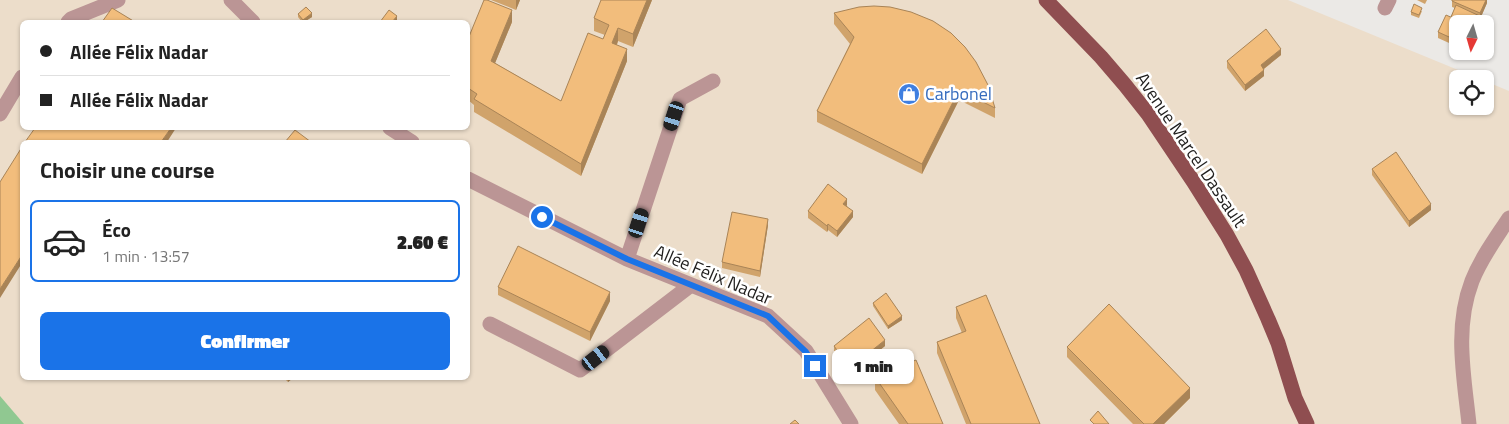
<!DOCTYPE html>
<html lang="fr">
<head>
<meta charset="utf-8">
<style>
	body { margin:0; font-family:"Titillium Web",sans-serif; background:#f6f6f6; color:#222; height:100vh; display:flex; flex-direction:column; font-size:19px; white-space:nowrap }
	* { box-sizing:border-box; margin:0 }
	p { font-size:16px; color:#767676 }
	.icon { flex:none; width:28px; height:28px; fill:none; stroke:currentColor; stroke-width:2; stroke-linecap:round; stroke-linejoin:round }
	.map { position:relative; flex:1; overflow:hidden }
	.details { position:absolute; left:20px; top:140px; width:450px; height:240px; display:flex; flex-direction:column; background:#fff; border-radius:8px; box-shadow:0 1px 4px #0004 }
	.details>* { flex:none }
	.banner { position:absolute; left:20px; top:20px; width:450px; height:110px; border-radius:8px; box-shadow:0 1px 4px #0004; display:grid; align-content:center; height:110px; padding:0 20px; background:#fff }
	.needle { width:32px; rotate:185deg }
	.fabs { position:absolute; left:1449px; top:15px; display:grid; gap:10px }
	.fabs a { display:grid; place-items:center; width:45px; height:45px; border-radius:8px; background:#fff; box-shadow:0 1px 4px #0004; font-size:25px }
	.end { position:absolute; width:22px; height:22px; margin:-11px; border:6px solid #1a73e8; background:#fff; box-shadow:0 0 0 2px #fff }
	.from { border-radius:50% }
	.bubble { position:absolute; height:35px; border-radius:8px; background:#fff; box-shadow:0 1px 4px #0004; font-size:16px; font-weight:800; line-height:35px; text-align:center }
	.car { position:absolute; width:15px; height:30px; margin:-15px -8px; border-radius:6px; box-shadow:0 0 4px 1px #0007; background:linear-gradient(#222 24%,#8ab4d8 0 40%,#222 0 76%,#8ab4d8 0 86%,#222 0) }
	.banner b { display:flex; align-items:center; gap:18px; height:48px; font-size:19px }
	.banner b+b { border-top:1px solid #e0e0e0 }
	.banner i { width:12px; height:12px; background:#222 }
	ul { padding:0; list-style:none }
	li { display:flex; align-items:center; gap:15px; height:82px; margin:0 10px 8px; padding:0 10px; border:2px solid transparent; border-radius:8px }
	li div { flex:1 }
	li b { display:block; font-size:19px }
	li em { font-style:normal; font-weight:800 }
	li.active { border-color:#1a73e8 }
	li>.icon { width:45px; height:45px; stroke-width:1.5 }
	h2 { padding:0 20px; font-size:22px; line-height:60px }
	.button { display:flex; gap:10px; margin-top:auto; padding:10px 20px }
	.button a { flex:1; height:58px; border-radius:8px; background:#1a73e8; color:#fff; font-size:20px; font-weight:800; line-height:58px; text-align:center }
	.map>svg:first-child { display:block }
	.industrial { fill:#ecddca; fill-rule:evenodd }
	.green { fill:#90c891 }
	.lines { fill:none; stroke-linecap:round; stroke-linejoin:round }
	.minor { stroke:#bb9595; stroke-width:15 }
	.major { stroke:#8f4e50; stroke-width:15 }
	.wall { fill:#d0a36b }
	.shaded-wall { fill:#a98457 }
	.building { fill:#f2bd7c; stroke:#a98457 }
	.route { stroke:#1a73e8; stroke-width:6 }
	.labels { text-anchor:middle; stroke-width:5; stroke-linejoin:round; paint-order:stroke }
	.shop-label { font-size:18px; fill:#366cbe; stroke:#fff; text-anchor:start }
	.street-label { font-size:18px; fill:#1e1d1c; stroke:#fff }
</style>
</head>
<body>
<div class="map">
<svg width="1509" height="424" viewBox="0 0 1509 424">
	<rect width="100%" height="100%" fill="#ebe9e6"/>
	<path class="industrial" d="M0 0H1288L1480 79H1458V106H1485V81L1509 91V424H0ZM22 22H468V128H22ZM22 142H468V378H22Z"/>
	<path class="green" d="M0 396 24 424H0Z"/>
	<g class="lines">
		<path class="minor" d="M231 0 253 22
			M1385 8 1389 0
			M68 22 71 19 118 0
			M0 114 22 77
			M390 128 412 142
			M468 179 627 259 768 316 806 351 851 424
			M627 259 680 99 713 81
			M490 324 580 370 691 285
			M1469 424C1464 376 1454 328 1472 281 1481 258 1496 238 1509 218"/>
		<path class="major" d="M1046 0 1101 57 1125 85 1148 114 1193 181 1227 235 1246 270 1268 319 1278 343 1295 398 1307 424"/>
	</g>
	<path class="wall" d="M491 0H520L516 10Z
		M652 0 633 47 618 41 617 45 627 61 581 176 474 112V105L468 100V39L512 22 495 63 561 101 603 39 605 35 594 31V18Z
		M1417 0H1427L1425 4Z
		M1487 0V3L1481 17 1484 21 1483 24H1458V47L1438 38V32L1451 17 1455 8 1452 7V1Z
		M1422 11 1419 18 1411 15V12Z
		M834 13 995 108V118L959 100 922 174 817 122V111L850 44 834 24Z
		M298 14 312 17 304 22H302L298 17Z
		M1281 55 1264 69V76L1245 91 1227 68V61Z
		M1372 169 1431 210 1409 227 1372 175Z
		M847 205V206L853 217 837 237 828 230 827 232 808 218V211Z
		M768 225 760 277 722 268V262Z
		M498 287 610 301 590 341 498 295Z
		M873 303 902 320 888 329 873 306Z
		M956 307 1040 424H966L937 353V342L962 333 956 318Z
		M834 346H885L850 374 834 352Z
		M1067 347 1190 398 1164 424H1133L1067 357Z
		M875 377 943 424H899L875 390Z
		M284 378H293L288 382Z"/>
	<path class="shaded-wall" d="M516 0H520L516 10Z
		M647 0H652L633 47V34Z
		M1486 0H1487V3L1480 19V13Z
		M512 10V22L491 73V61Z
		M312 13V17L304 22H303V20Z
		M397 16V22H392Z
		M618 28V41L612 56V43Z
		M627 49V61L581 176V164Z
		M1281 49V55L1261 71V65Z
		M1264 70V76L1245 91V85Z
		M959 90V100L922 174V164Z
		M171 128H176L167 142H161Z
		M847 199V205L843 210V204Z
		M1431 204V210L1409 227V221Z
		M853 211V217L837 237V231Z
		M768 219V225L760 277V271Z
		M828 224V230L827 232V226Z
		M22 255V263L0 298V289Z
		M610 292V301L590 341V332Z
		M902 316V320L888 329V326Z
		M885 340V346L850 374V368Z
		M288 378H293L288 382Z
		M1190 388V398L1164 424H1153Z"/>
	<path class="building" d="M484 0H487L512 10 491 61 561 101 588 33 603 39 609 25 594 18 601 0H647L633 34 618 28 612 43 627 49 581 164 474 99 477 94 468 88V39Z
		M1452 0H1486L1480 13 1452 1Z
		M1414 4 1422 8 1419 15 1411 12Z
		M1456 5 1484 18 1482 24H1466L1451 17Z
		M874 6 890 7 911 12 933 21 951 33 965 47 976 62 988 85 995 108 959 90 922 164 817 111 854 37 834 13 859 7Z
		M306 7 312 13 303 20 298 14Z
		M112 8 135 22H102Z
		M389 10 397 16 392 22H380Z
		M1446 15 1466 24H1458V41L1438 32Z
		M1266 29 1281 49 1261 65 1264 70 1245 85 1227 61Z
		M35 128H171L161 142H25Z
		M295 130 311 142H285Z
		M22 147V255L0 289V182Z
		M1396 152 1431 204 1409 221 1372 169Z
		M828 184 847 199 843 204 853 211 837 231 828 224 827 226 808 211Z
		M732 212 768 219 760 271 722 262Z
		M518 246 610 292 590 332 498 287Z
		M886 293 902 316 888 326 873 303Z
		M986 295 1040 424H971L937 342 966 331 956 307Z
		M1109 304 1190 388 1153 424H1144L1067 347Z
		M869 318 885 340 850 368 834 346Z
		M916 360 943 424H908L875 377Z
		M1098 411 1109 424H1094L1090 420Z
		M795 420 799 424H790Z"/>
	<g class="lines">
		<path class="route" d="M542 217 627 259 768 316 806 352 815 366"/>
	</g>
	<defs>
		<g id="shop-disc" transform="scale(1.125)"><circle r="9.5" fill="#3f7fe0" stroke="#fff"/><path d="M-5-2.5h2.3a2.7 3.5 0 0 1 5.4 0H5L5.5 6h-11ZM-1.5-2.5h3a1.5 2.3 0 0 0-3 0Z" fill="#fff"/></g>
	</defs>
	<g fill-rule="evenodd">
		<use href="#shop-disc" x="909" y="94"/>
	</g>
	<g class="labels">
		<g class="shop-label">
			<text x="925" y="100">Carbonel</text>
		</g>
		<g class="street-label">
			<text transform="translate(1191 150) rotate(56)" y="6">Avenue Marcel Dassault</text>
			<text transform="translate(713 275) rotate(23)" y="6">Allée Félix Nadar</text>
		</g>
	</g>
</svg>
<div class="fabs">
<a><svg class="needle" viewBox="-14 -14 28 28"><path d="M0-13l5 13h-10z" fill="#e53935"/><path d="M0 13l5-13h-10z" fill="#767676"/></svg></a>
<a><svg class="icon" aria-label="locate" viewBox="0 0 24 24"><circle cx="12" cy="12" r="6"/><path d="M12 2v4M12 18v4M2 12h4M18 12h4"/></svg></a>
</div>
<i class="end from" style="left:542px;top:217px"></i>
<i class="end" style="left:815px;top:366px"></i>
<div class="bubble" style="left:832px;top:349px;width:82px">1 min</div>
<i class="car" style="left:674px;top:116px;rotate:198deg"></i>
<i class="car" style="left:639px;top:223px;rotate:18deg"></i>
<i class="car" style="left:596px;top:358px;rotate:52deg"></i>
<div class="banner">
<b><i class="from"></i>Allée Félix Nadar</b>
<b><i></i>Allée Félix Nadar</b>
</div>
<section class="details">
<h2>Choisir une course</h2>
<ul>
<li class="active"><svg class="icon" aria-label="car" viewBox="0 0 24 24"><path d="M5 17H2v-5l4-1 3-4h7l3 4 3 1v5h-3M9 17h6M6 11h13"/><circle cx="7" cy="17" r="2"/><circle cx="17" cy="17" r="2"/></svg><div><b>Éco</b><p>1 min · 13:57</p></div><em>2.60 €</em></li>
</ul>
<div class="button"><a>Confirmer</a></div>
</section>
</div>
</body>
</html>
